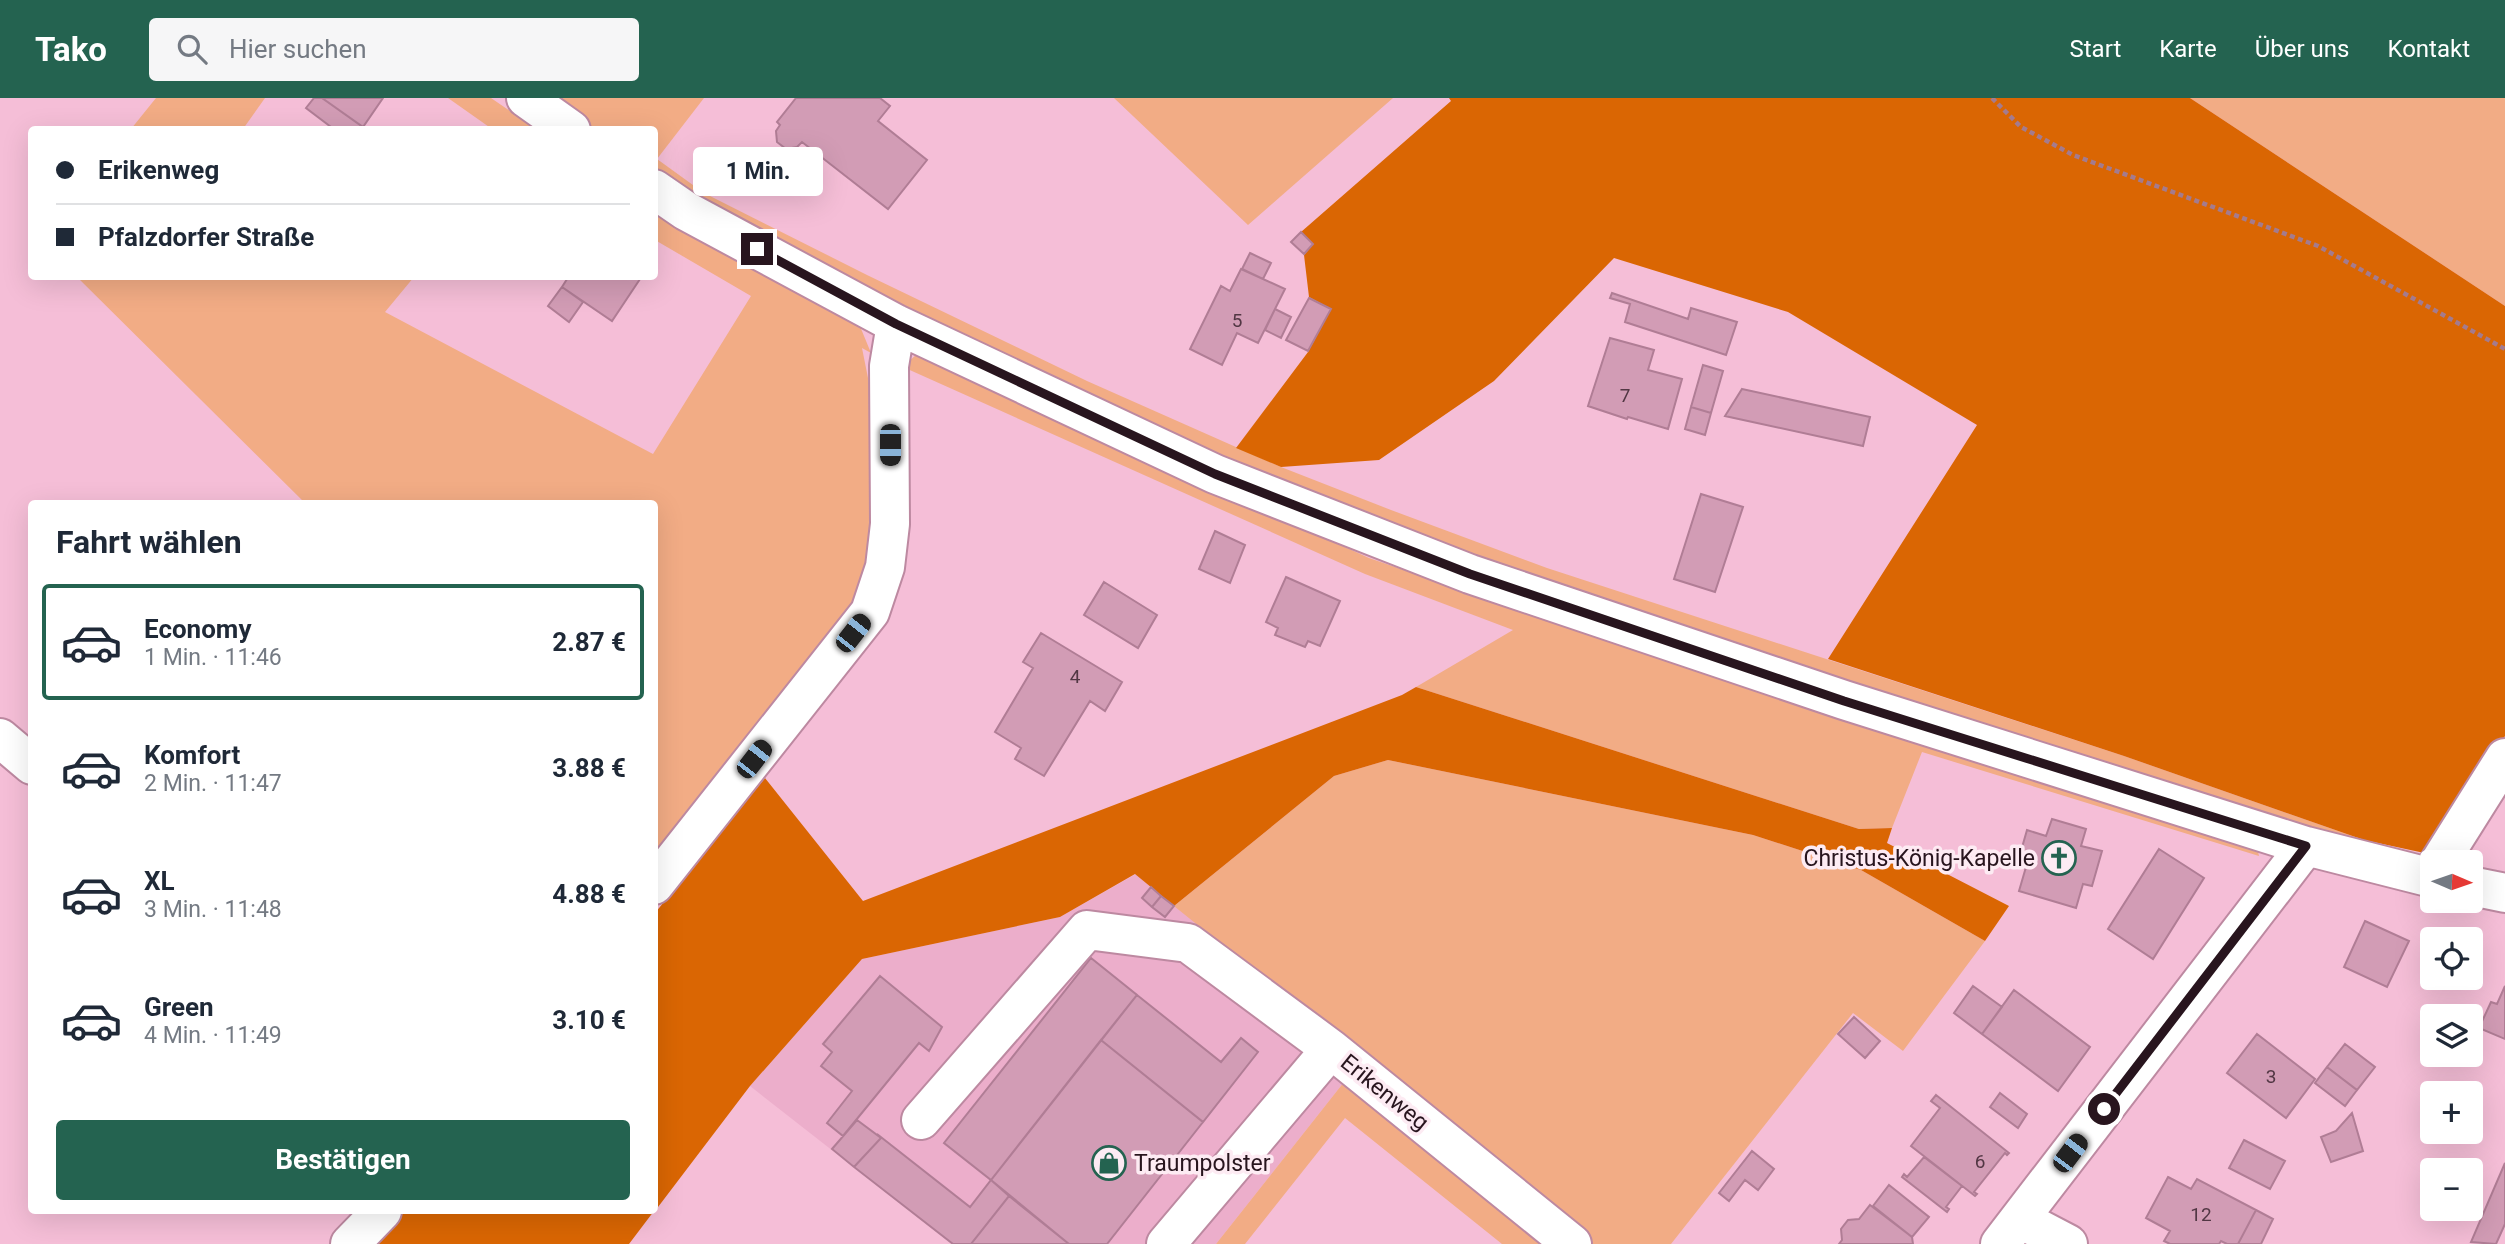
<!DOCTYPE html>
<html lang="de">
<head>
<meta charset="utf-8">
<style>
	body { margin:0; font-family:Roboto,sans-serif; background:#f6f6f7; color:#1f2937; height:100vh; display:flex; flex-direction:column; font-size:26px; white-space:nowrap }
	* { box-sizing:border-box; margin:0 }
	p { font-size:23px; color:#747a83 }
	.icon { flex:none; width:38px; height:38px; fill:none; stroke:currentColor; stroke-width:2; stroke-linecap:round; stroke-linejoin:round }
	.map { position:relative; flex:1; overflow:hidden }
	.sheet { position:absolute; left:28px; top:402px; width:630px; height:714px; display:flex; flex-direction:column; background:#fff; border-radius:7px; box-shadow:0 7px 28px #0002 }
	.sheet>* { flex:none }
	.guide { position:absolute; left:28px; top:28px; width:630px; height:154px; border-radius:7px; box-shadow:0 7px 28px #0002; display:grid; align-content:center; height:154px; padding:0 28px; background:#fff }
	.needle { width:46px; rotate:92deg }
	.controls { position:absolute; left:2420px; top:752px; display:grid; gap:14px }
	.controls a { display:grid; place-items:center; width:63px; height:63px; border-radius:7px; background:#fff; box-shadow:0 7px 28px #0002; font-size:35px }
	.end { position:absolute; width:32px; height:32px; margin:-16px; border:9px solid #28151e; background:#fff; box-shadow:0 0 0 4px #fff }
	.from { border-radius:50% }
	.bubble { position:absolute; height:49px; border-radius:7px; background:#fff; box-shadow:0 7px 28px #0002; font-size:23px; font-weight:700; line-height:49px; text-align:center }
	.car { position:absolute; width:21px; height:42px; margin:-21px -10px; border-radius:9px; box-shadow:0 0 5px 2px #0007; background:linear-gradient(#222 24%,#8ab4d8 0 40%,#222 0 76%,#8ab4d8 0 86%,#222 0) }
	.guide b { display:flex; align-items:center; gap:24px; height:66px; font-size:26px }
	.guide b+b { border-top:2px solid #e0e1e3 }
	.guide i { width:18px; height:18px; background:#1f2937 }
	ul { padding:0; list-style:none }
	li { display:flex; align-items:center; gap:21px; height:116px; margin:0 14px 10px; padding:0 14px; border:4px solid transparent; border-radius:7px }
	li div { flex:1 }
	li b { display:block; font-size:26px }
	li em { font-style:normal; font-weight:700 }
	li.active { border-color:#246350 }
	li>.icon { width:63px; height:63px; stroke-width:1.5 }
	h2 { padding:0 28px; font-size:32px; line-height:84px }
	.cta { display:flex; gap:14px; margin-top:auto; padding:14px 28px }
	.cta a { flex:1; height:80px; border-radius:7px; background:#246350; color:#fff; font-size:28px; font-weight:700; line-height:80px; text-align:center }
	header { display:flex; align-items:center; gap:42px; box-sizing:border-box; height:98px; padding:0 35px; background:#246350; color:#fff }
	header strong { font-size:33px }
	nav { display:flex; gap:38px; margin-inline-start:auto; font-size:24px }
	.search { width:490px; height:63px; background:#f6f6f7; display:flex; align-items:center; gap:18px; box-sizing:border-box; padding:0 24px; border-radius:7px; color:#747a83; font-size:26px }
	.map>svg:first-child { display:block }
	.built { fill:#ecaecb }
	.green { fill:#f2ac85 }
	.forest { fill:#da6603 }
	.building { fill:#d29cb5; stroke:#b07d95; stroke-width:2 }
	.lines { fill:none; stroke-linecap:round; stroke-linejoin:round }
	.minor-casing { stroke:#bd89a1; stroke-width:42 }
	.path { stroke:#a47b8e; stroke-width:4.5; stroke-dasharray:5 3.5; stroke-linecap:butt }
	.minor { stroke:#fff; stroke-width:38 }
	.route { stroke:#28151e; stroke-width:9 }
	.labels { text-anchor:middle; stroke-width:7; stroke-linejoin:round; paint-order:stroke }
	.number-label { font-size:19px; fill:#523744 }
	.poi-label { font-size:23px; fill:#28151e; stroke:#fdebf3; text-anchor:end }
	.street-label { font-size:23px; fill:#28151e; stroke:#fdebf3 }
</style>
</head>
<body>
<header>
<strong>Tako</strong>
<div class="search"><svg class="icon" aria-label="search" viewBox="0 0 24 24"><circle cx="10" cy="10" r="6"/><path d="M15 15l6 6"/></svg>Hier suchen</div>
<nav><a>Start</a><a>Karte</a><a>Über uns</a><a>Kontakt</a></nav>
</header>
<div class="map">
<svg width="2505" height="1146" viewBox="0 0 2505 1146">
	<rect width="100%" height="100%" fill="#f5bed7"/>
	<path class="built" d="M1136 776 1296 906 1344 984 1216 1146H952L750 988 862 861 1060 819Z"/>
	<path class="green" d="M156 0H265L243 31H131Z
		M448 0H491L536 31H492Z
		M548 0H704L657 61 704 95 867 177 1087 283 1281 369 1391 412 1547 470 2124 658 2364 742 2268 718 1561 491 1245 371 996 255 769 141 655 72 654 32 595 31Z
		M1114 0H1393L1248 127Z
		M2190 0H2505V208Z
		M655 114 857 221 871 255 862 250 874 310 880 426 858 495 716 700 664 762 654 752V406H306L77 179H414L385 214 653 356 751 198 655 142Z
		M919 254 1369 460 1607 542 2256 744 2259 758 1922 654 1892 730 1859 731 1416 589 1513 532 1365 476 903 269Z
		M1388 662 1753 737 1861 772 1985 843 1903 953 1853 915 1671 1146H1593L1174 808 1334 678Z
		M1344 984 1544 1146H1502L1345 1020 1245 1146H1216Z"/>
	<path class="forest" d="M1449 0H2190L2505 208V638L2429 756 2364 742 2124 658 1828 561 1977 327 1788 214 1614 160 1494 283 1379 362 1281 369 1236 350 1308 254 1331 211 1309 199 1304 157 1313 146 1301 134 1451 3Z
		M1416 589 1859 731 1892 730 1887 745 2009 808 1985 843 1861 772 1753 737 1388 662 1334 678 1174 808 1135 776 1060 819 862 861 750 988 655 1113V815L765 680 863 803 1402 597Z
		M396 1113H654L629 1146H363Z"/>
	<path class="building" d="M314 0H322L363 29 361 32H335L306 10Z
		M322 0H383L363 29Z
		M796 0H880L890 8 878 23 927 62 888 111 802 44 797 49 786 51 777 44 776 33 780 27 777 24Z
		M1301 134 1313 146 1304 156 1291 144Z
		M1250 155 1271 165 1263 181 1242 171Z
		M1241 171 1285 191 1258 245 1237 235 1222 267 1190 251 1221 188 1230 193Z
		M569 178H642L612 223 562 189Z
		M562 189 583 204 569 224 548 208Z
		M1612 195 1688 221 1691 210 1737 224 1726 257 1625 224 1630 206 1610 200Z
		M1309 200 1331 211 1308 253 1286 242Z
		M1275 211 1291 219 1281 240 1265 232Z
		M1610 240 1654 252 1648 272 1682 281 1668 331 1628 319 1627 321 1588 308Z
		M1703 267 1723 273 1711 315 1691 309Z
		M1742 291 1870 319 1863 348 1725 318Z
		M1691 309 1711 315 1705 337 1685 331Z
		M1701 396 1743 409 1715 494 1674 481Z
		M1215 433 1245 447 1230 485 1199 471Z
		M1286 479 1340 503 1320 548 1308 543 1305 549 1275 537 1278 530 1266 524Z
		M1104 484 1157 517 1138 550 1084 517Z
		M1041 535 1122 584 1105 613 1090 603 1044 678 1015 661 1021 650 995 634 1033 570 1023 564Z
		M2052 721 2086 731 2081 748 2102 753 2092 788 2083 786 2076 810 2019 793 2026 769 2017 767 2027 732 2046 738Z
		M2159 751 2204 780 2153 861 2108 831Z
		M1151 789 1161 798 1152 809 1142 800Z
		M1161 798 1174 808 1165 819 1152 809Z
		M2365 823 2409 843 2387 889 2344 869Z
		M1091 860 1137 897 991 1082 944 1045Z
		M880 878 942 929 929 953 919 945 843 1038 827 1025 852 993 821 968 832 954 823 946Z
		M1973 888 2002 909 1982 936 1954 915Z
		M2505 888V941L2479 930 2491 904 2497 906Z
		M2014 892 2090 949 2058 993 1982 936Z
		M1137 897 1221 964 1241 940 1258 954 1203 1024 1101 942Z
		M1854 919 1880 943 1865 960 1838 936Z
		M2257 936 2315 981 2286 1020 2227 975Z
		M1101 942 1203 1024 1107 1146H1069L991 1082Z
		M2345 946 2375 969 2357 992 2327 969Z
		M2327 969 2357 992 2345 1008 2315 985Z
		M2000 995 2027 1016 2018 1030 1990 1009Z
		M1936 997 2009 1055 2007 1057 2005 1055 1974 1094 1977 1096 1975 1098 1911 1048 1940 1010 1931 1003Z
		M2352 1015 2363 1053 2331 1064 2321 1039 2336 1033Z
		M857 1022 881 1040 854 1069 832 1051Z
		M877 1036 970 1109 991 1082 1009 1098 971 1146H953L854 1069 881 1040Z
		M2244 1042 2285 1063 2270 1091 2229 1070Z
		M1752 1053 1774 1071 1758 1092 1745 1082 1729 1103 1719 1095Z
		M1924 1059 1962 1088 1946 1109 1949 1111 1947 1114 1902 1079 1904 1076 1907 1079Z
		M2505 1065V1126L2496 1146 2471 1144Z
		M2168 1079 2191 1091 2197 1081 2256 1112 2238 1146H2227L2221 1143 2219 1146H2170L2164 1143 2170 1133 2146 1120Z
		M1889 1087 1929 1119 1912 1139 1873 1108Z
		M1009 1098 1069 1146H971Z
		M1870 1107 1912 1139 1913 1146H1839L1842 1142 1841 1131 1848 1122 1859 1121Z
		M2256 1112 2273 1121 2261 1146H2238Z"/>
	<g class="lines">
		<g class="minor-casing">
			<path id="minor" d="M526 0 571 32
				M654 91 686 113 896 226 1215 376 1470 476 1844 602 2306 748 2432 780
				M0 640 32 667
				M2439 765 2505 660
				M654 787 870 514 885 469 890 426 889 268 896 226
				M2471 788 2505 795
				M921 1022 1087 832 1188 845 1331 951
				M2020 1121 2068 1146
				M350 1146 382 1113
				M1166 1146 1331 951 1572 1146
				M2000 1146 2306 748"/>
		</g>
		<path class="path" d="M1992 0 2021 29 2073 57 2318 148 2505 251"/>
		<use href="#minor" class="minor"/>
	</g>
	<g class="lines">
		<path class="route" d="M757 151 896 226 1215 376 1470 476 1844 603 2306 748 2104 1011"/>
	</g>
	<defs>
		<g id="church-ring" transform="scale(1.75)"><circle r="9.5" fill="#fdebf3" stroke="#246350" stroke-width="1.5"/><path d="M-1.2-6h2.4v3.5h3.3v2.4h-3.3V6h-2.4V-.1h-3.3v-2.4h3.3Z" fill="#246350"/></g>
		<g id="shop-ring" transform="scale(1.75)"><circle r="9.5" fill="#fdebf3" stroke="#246350" stroke-width="1.5"/><path d="M-5-2.5h2.3a2.7 3.5 0 0 1 5.4 0H5L5.5 6h-11ZM-1.5-2.5h3a1.5 2.3 0 0 0-3 0Z" fill="#246350"/></g>
	</defs>
	<g fill-rule="evenodd">
		<use href="#church-ring" x="2059" y="760"/>
		<use href="#shop-ring" x="1109" y="1065"/>
	</g>
	<g class="labels">
		<g class="number-label">
			<text x="1237" y="229">5</text>
			<text x="1625" y="304">7</text>
			<text x="1075" y="585">4</text>
			<text x="2271" y="985">3</text>
			<text x="1980" y="1070">6</text>
			<text x="2201" y="1123">12</text>
		</g>
		<g class="poi-label">
			<text x="2035" y="768">Christus-König-Kapelle</text>
			<text x="1134" y="1073" text-anchor="start">Traumpolster</text>
		</g>
		<g class="street-label">
			<text transform="translate(1385 994) rotate(39)" y="8">Erikenweg</text>
		</g>
	</g>
</svg>
<div class="controls">
<a><svg class="needle" viewBox="-14 -14 28 28"><path d="M0-13l5 13h-10z" fill="#e53935"/><path d="M0 13l5-13h-10z" fill="#747a83"/></svg></a>
<a><svg class="icon" aria-label="locate" viewBox="0 0 24 24"><circle cx="12" cy="12" r="6"/><path d="M12 2v4M12 18v4M2 12h4M18 12h4"/></svg></a>
<a><svg class="icon" aria-label="layers" viewBox="0 0 24 24"><path d="M12 4l9 5-9 5-9-5zM3 14l9 5 9-5"/></svg></a>
<a>+</a>
<a>−</a>
</div>
<i class="end from" style="left:2104px;top:1011px"></i>
<i class="end" style="left:757px;top:151px"></i>
<div class="bubble" style="left:693px;top:49px;width:130px">1 Min.</div>
<i class="car" style="left:890px;top:347px;rotate:180deg"></i>
<i class="car" style="left:853px;top:535px;rotate:38deg"></i>
<i class="car" style="left:754px;top:661px;rotate:38deg"></i>
<i class="car" style="left:2070px;top:1055px;rotate:37deg"></i>
<div class="guide">
<b><i class="from"></i>Erikenweg</b>
<b><i></i>Pfalzdorfer Straße</b>
</div>
<section class="sheet">
<h2>Fahrt wählen</h2>
<ul>
<li class="active"><svg class="icon" aria-label="car" viewBox="0 0 24 24"><path d="M5 17H2v-5l4-1 3-4h7l3 4 3 1v5h-3M9 17h6M6 11h13"/><circle cx="7" cy="17" r="2"/><circle cx="17" cy="17" r="2"/></svg><div><b>Economy</b><p>1 Min. · 11:46</p></div><em>2.87 €</em></li>
<li><svg class="icon" aria-label="car" viewBox="0 0 24 24"><path d="M5 17H2v-5l4-1 3-4h7l3 4 3 1v5h-3M9 17h6M6 11h13"/><circle cx="7" cy="17" r="2"/><circle cx="17" cy="17" r="2"/></svg><div><b>Komfort</b><p>2 Min. · 11:47</p></div><em>3.88 €</em></li>
<li><svg class="icon" aria-label="car" viewBox="0 0 24 24"><path d="M5 17H2v-5l4-1 3-4h7l3 4 3 1v5h-3M9 17h6M6 11h13"/><circle cx="7" cy="17" r="2"/><circle cx="17" cy="17" r="2"/></svg><div><b>XL</b><p>3 Min. · 11:48</p></div><em>4.88 €</em></li>
<li><svg class="icon" aria-label="car" viewBox="0 0 24 24"><path d="M5 17H2v-5l4-1 3-4h7l3 4 3 1v5h-3M9 17h6M6 11h13"/><circle cx="7" cy="17" r="2"/><circle cx="17" cy="17" r="2"/></svg><div><b>Green</b><p>4 Min. · 11:49</p></div><em>3.10 €</em></li>
</ul>
<div class="cta"><a>Bestätigen</a></div>
</section>
</div>
</body>
</html>
